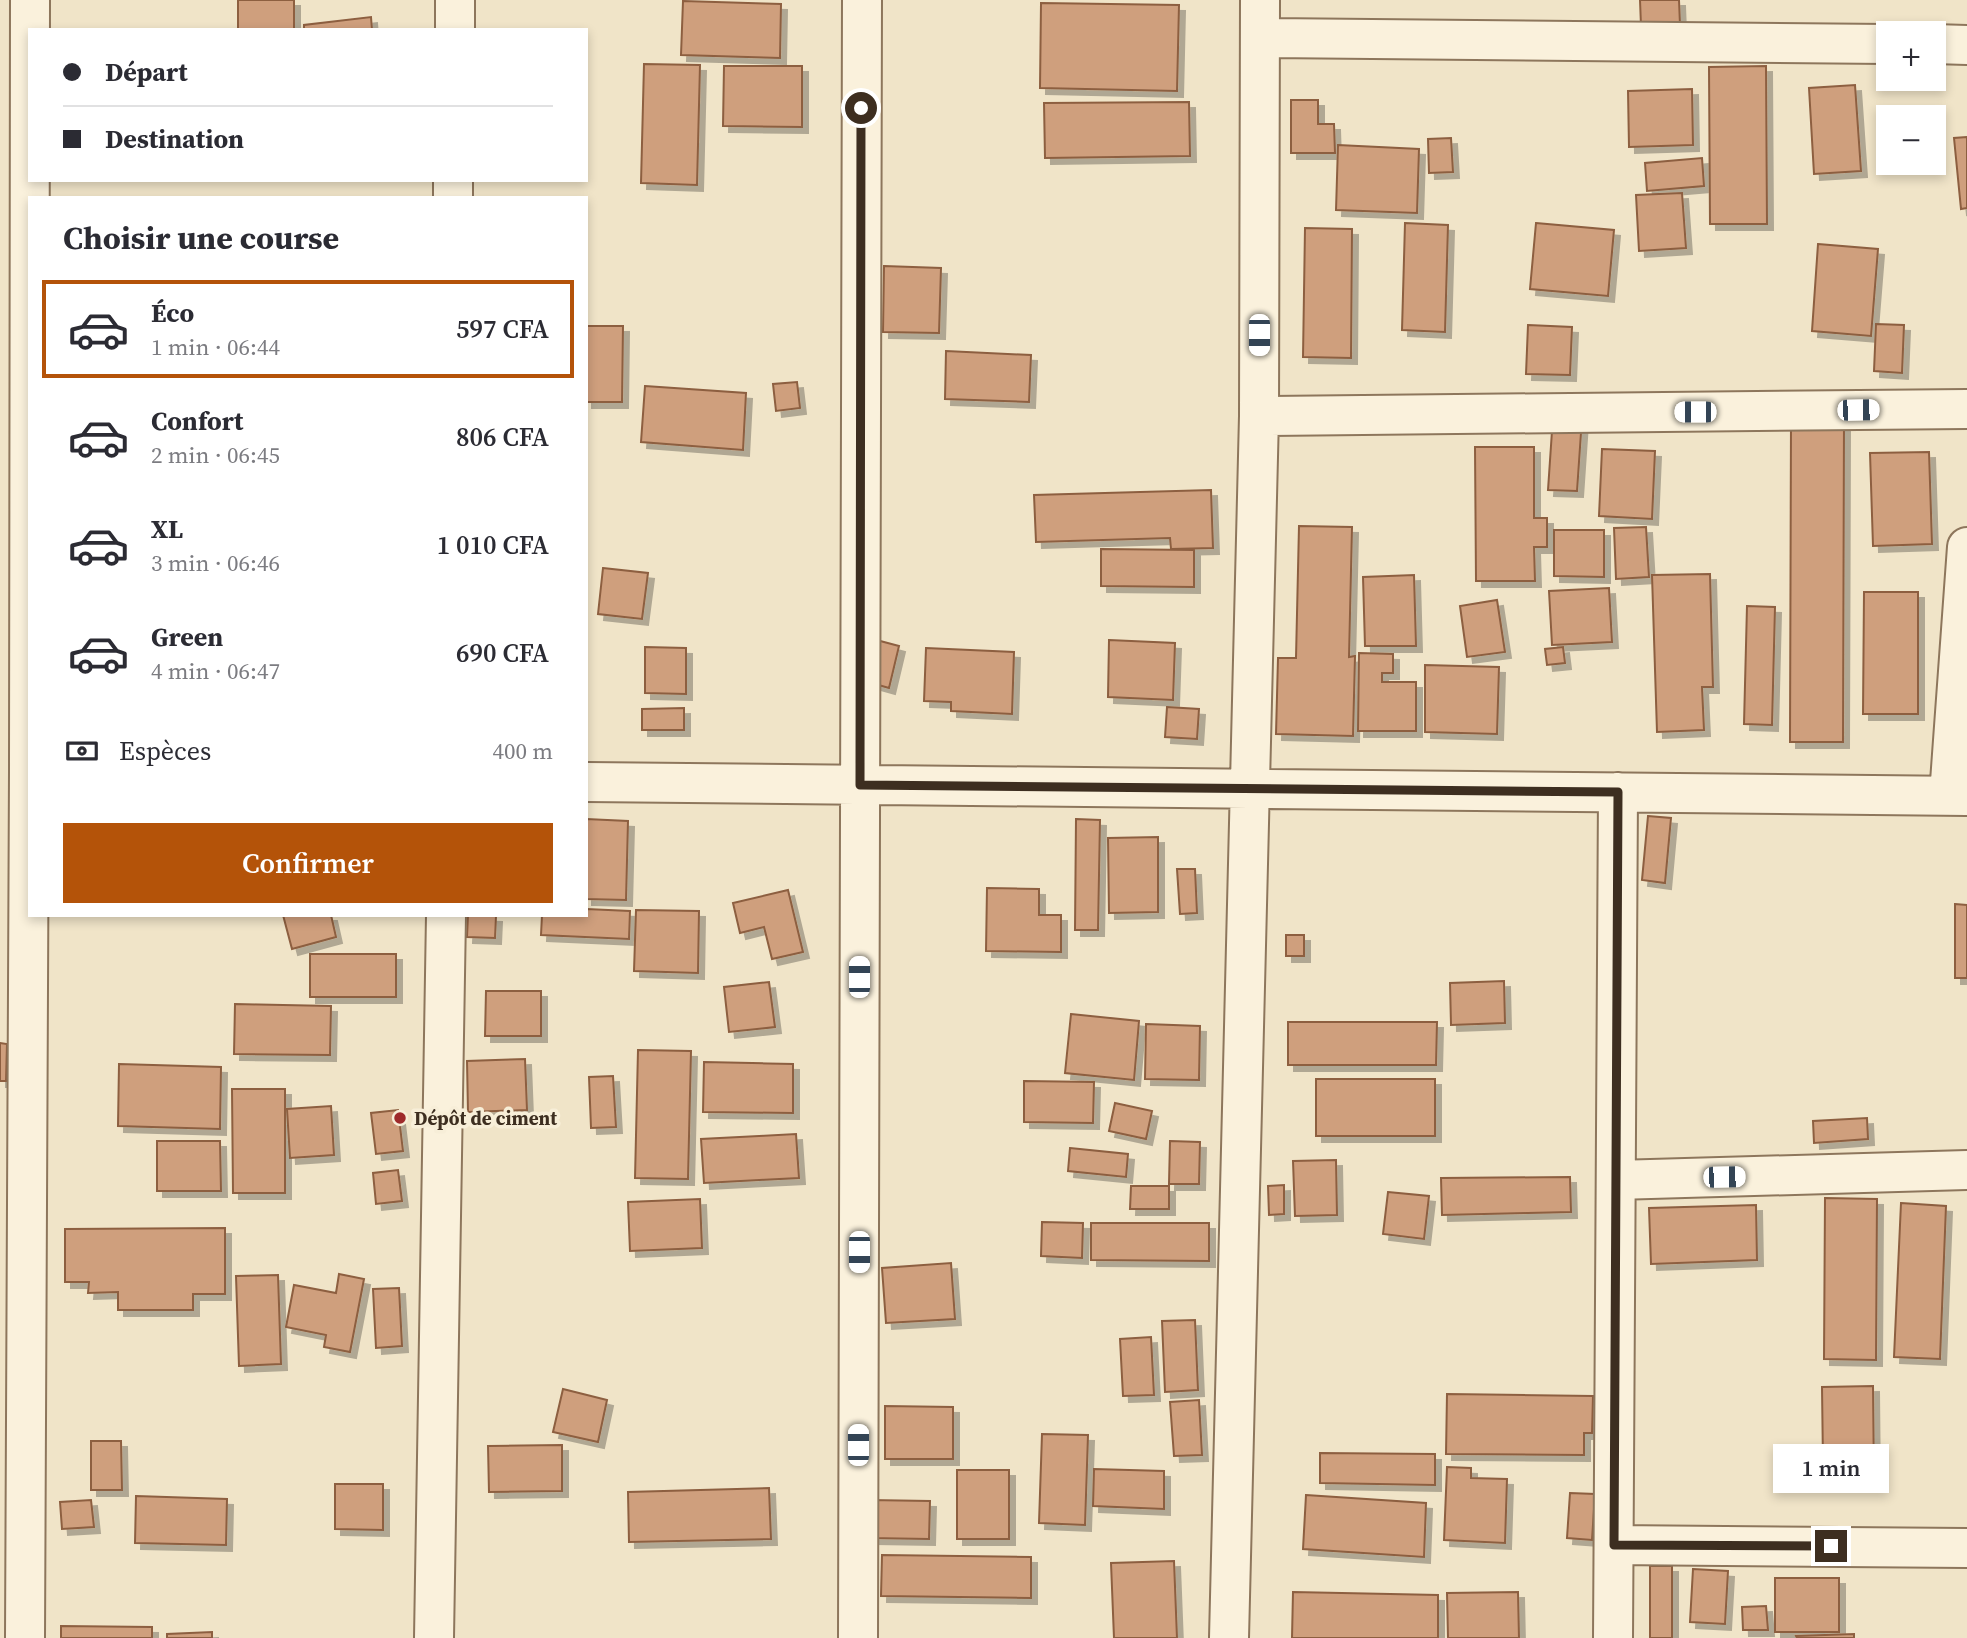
<!DOCTYPE html>
<html lang="fr">
<head>
<meta charset="utf-8">
<style>
	body { margin:0; font-family:"Source Serif 4",serif; background:#f7f7f7; color:#2b2b33; height:100vh; display:flex; flex-direction:column; font-size:26px; white-space:nowrap }
	* { box-sizing:border-box; margin:0 }
	p { font-size:23px; color:#7c7c81 }
	.icon { flex:none; width:38px; height:38px; fill:none; stroke:currentColor; stroke-width:2; stroke-linecap:round; stroke-linejoin:round }
	.map { position:relative; flex:1; overflow:hidden }
	.drawer { position:absolute; left:28px; top:196px; width:560px; height:721px; display:flex; flex-direction:column; background:#fff; border-radius:0px; box-shadow:0 4px 10px #0003 }
	.drawer>* { flex:none }
	.top-card { position:absolute; left:28px; top:28px; width:560px; height:154px; border-radius:0px; box-shadow:0 4px 10px #0003; display:grid; align-content:center; height:154px; padding:0 35px; background:#fff }
	.fabs { position:absolute; left:1876px; top:21px; display:grid; gap:14px }
	.fabs a { display:grid; place-items:center; width:70px; height:70px; border-radius:0px; background:#fff; box-shadow:0 4px 10px #0003; font-size:35px }
	.end { position:absolute; width:32px; height:32px; margin:-16px; border:9px solid #3d2e20; background:#fff; box-shadow:0 0 0 4px #fff }
	.from { border-radius:50% }
	.bubble { position:absolute; height:49px; border-radius:0px; background:#fff; box-shadow:0 4px 10px #0003; font-size:23px; font-weight:600; line-height:49px; text-align:center }
	.car { position:absolute; width:21px; height:42px; margin:-21px -10px; border-radius:9px; box-shadow:0 0 5px 2px #0007; background:linear-gradient(#fff 24%,#345 0 40%,#fff 0 76%,#345 0 86%,#fff 0) }
	.top-card b { display:flex; align-items:center; gap:24px; height:66px; font-size:26px }
	.top-card b+b { border-top:2px solid #e1e1e2 }
	.top-card i { width:18px; height:18px; background:#2b2b33 }
	ul { padding:0; list-style:none }
	li { display:flex; align-items:center; gap:21px; height:98px; margin:0 14px 10px; padding:0 21px; border:4px solid transparent; border-radius:0px }
	li div { flex:1 }
	li b { display:block; font-size:26px }
	li em { font-style:normal; font-weight:600 }
	li.on { border-color:#b45309 }
	li>.icon { width:63px; height:63px; stroke-width:1.5 }
	h2 { padding:0 35px; font-size:32px; line-height:84px }
	.pay { display:flex; align-items:center; gap:18px; height:77px; padding:0 35px; font-size:26px }
	.pay p { margin-inline-start:auto }
	.cta { display:flex; gap:14px; margin-top:auto; padding:14px 35px }
	.cta a { flex:1; height:80px; border-radius:0px; background:#b45309; color:#fff; font-size:28px; font-weight:600; line-height:80px; text-align:center }
	.map>svg:first-child { display:block }
	.building { fill:#cf9f7d; stroke:#8d5f41; stroke-width:2; filter:url(#shadow) }
	.lines { fill:none; stroke-linecap:round; stroke-linejoin:round }
	.street-casing { stroke:#8d765c; stroke-width:42 }
	.street { stroke:#faf1dc; stroke-width:38 }
	.route { stroke:#3d2e20; stroke-width:9 }
	.poi-dot { fill:#9e2a2b; stroke:#f7eed8; stroke-width:2.5 }
	.labels { text-anchor:middle; stroke-width:7; stroke-linejoin:round; paint-order:stroke }
	.poi-label { font-size:19px; font-weight:bold; fill:#3d2e20; stroke:#f7eed8; text-anchor:start }
</style>
</head>
<body>
<div class="map">
<svg width="1967" height="1638" viewBox="0 0 1967 1638">
	<defs>
		<filter id="shadow"><feDropShadow dx="6" dy="6" stdDeviation="0" flood-color="#0004"/></filter>
	</defs>
	<rect width="100%" height="100%" fill="#f0e4c8"/>
	<path class="building" d="M238 0H294V30H238Z
		M1640 0H1679L1680 25 1641 26Z
		M683 1 781 4 780 58 681 55Z
		M1041 3 1179 5 1177 91 1040 88Z
		M371 17 372 30H304V25Z
		M644 64 700 65 697 185 641 183Z
		M724 66H802V127L723 126Z
		M1766 66 1767 224H1710L1709 67Z
		M1855 85 1861 171 1814 174 1809 88Z
		M1692 89 1693 145 1629 147 1628 91Z
		M1291 100H1318V124H1334L1335 153H1291Z
		M1189 102 1190 156 1045 158 1044 103Z
		M1967 137V208L1961 209 1954 138Z
		M1451 138 1453 172 1429 173 1428 139Z
		M1338 145 1419 149 1417 213 1336 210Z
		M1702 158 1704 186 1647 191 1645 163Z
		M1682 193 1686 248 1639 251 1636 195Z
		M1405 223 1448 225 1445 332 1402 330Z
		M1536 223 1614 230 1608 296 1530 289Z
		M1305 228 1352 229 1351 358 1303 357Z
		M1818 244 1878 249 1871 336 1812 331Z
		M884 266 941 268 939 333 883 332Z
		M1876 324 1904 325 1902 373 1874 371Z
		M1528 325 1572 327 1570 375 1526 374Z
		M586 326H623L622 402H586Z
		M946 351 1031 355 1029 402 945 399Z
		M797 382 800 408 776 411 773 384Z
		M645 386 746 393 743 450 641 442Z
		M1553 416 1582 418 1577 491 1548 490Z
		M1791 419 1844 420 1843 742H1790Z
		M1475 447H1534V518H1547V547H1534L1535 581H1476Z
		M1602 449 1655 451 1652 519 1599 516Z
		M1929 452 1932 544 1873 546 1870 453Z
		M1211 490 1213 548 1171 549 1170 538 1036 542 1034 495Z
		M1299 526 1352 527 1349 657 1355 656 1353 736 1276 734 1278 658H1296Z
		M1646 527 1649 577 1616 579 1614 528Z
		M1554 530H1604V577L1554 576Z
		M1101 549 1194 550V587L1101 586Z
		M603 568 648 573 642 619 598 614Z
		M1710 574 1713 687H1702L1704 730 1657 732 1652 575Z
		M1414 575 1416 646H1365L1363 577Z
		M1609 588 1612 642 1552 645 1549 591Z
		M1864 592H1918V714H1863Z
		M1497 600 1505 652 1467 657 1460 606Z
		M1747 606 1775 607 1772 725 1744 724Z
		M854 634 899 646 889 688 843 675Z
		M1109 640 1175 643 1173 700 1108 697Z
		M645 647 686 648V694L645 693Z
		M1563 647 1565 663 1547 665 1545 649Z
		M926 648 1014 652 1012 714 951 711V702L924 701Z
		M1359 653 1393 654V673H1382V682H1416V731H1358Z
		M1425 665 1499 667 1497 734 1425 732Z
		M1167 707 1199 709 1197 739 1165 737Z
		M684 708V730H642V709Z
		M1648 816 1671 818 1665 883 1642 880Z
		M586 819 628 821 626 900 586 899Z
		M1076 819 1100 820 1098 930H1075Z
		M1158 837V912L1109 913 1108 838Z
		M1177 869H1195L1197 913 1180 914Z
		M987 888 1039 889V915H1061V952L986 951Z
		M788 890 803 952 772 959 764 927 740 933 733 903Z
		M1955 904 1967 905V978H1955Z
		M586 909 630 911 629 939 541 935 542 915H586Z
		M636 910 699 911 698 973 634 971Z
		M283 915H331L336 937 292 949Z
		M468 915 496 916 495 938 467 937Z
		M1286 935H1304V956H1286Z
		M310 954H396V997H310Z
		M1504 981 1505 1023 1451 1025 1450 983Z
		M769 982 775 1027 729 1032 724 987Z
		M486 991H541V1036H485Z
		M235 1004 331 1006 330 1055 234 1054Z
		M1071 1014 1139 1021 1134 1080 1065 1073Z
		M1288 1022H1437L1436 1065H1288Z
		M1146 1024 1200 1026 1199 1080 1145 1079Z
		M0 1043 7 1044 6 1081H0Z
		M638 1050 691 1051 688 1179 635 1178Z
		M525 1059 527 1110 468 1112 467 1061Z
		M704 1062 793 1064V1113L703 1112Z
		M119 1064 221 1067 220 1129 118 1126Z
		M613 1076 616 1127 591 1128 589 1077Z
		M1316 1079H1435V1136H1316Z
		M1024 1081 1094 1082 1093 1123 1024 1122Z
		M232 1089H285V1193H233Z
		M1115 1103 1152 1111 1146 1139 1109 1131Z
		M331 1106 334 1155 290 1158 287 1109Z
		M398 1110 403 1151 376 1154 371 1113Z
		M1867 1118 1868 1139 1814 1143 1813 1121Z
		M796 1134 799 1178 704 1183 701 1139Z
		M157 1141H220L221 1191H157Z
		M1170 1141 1200 1142 1199 1184H1169Z
		M1070 1148 1128 1154 1126 1177 1068 1171Z
		M1336 1160 1337 1215 1295 1216 1293 1161Z
		M398 1170 402 1201 376 1204 373 1173Z
		M1570 1177 1571 1212 1442 1215 1441 1178Z
		M1284 1185V1214L1269 1215 1268 1186Z
		M1131 1186H1169V1209H1130Z
		M1388 1192 1429 1196 1424 1239 1383 1234Z
		M1825 1198 1877 1199 1876 1360 1824 1359Z
		M700 1199 702 1248 630 1251 628 1202Z
		M1901 1203 1946 1206 1940 1359 1894 1357Z
		M1756 1205 1757 1260 1651 1264 1649 1208Z
		M1042 1222 1083 1223 1082 1258 1041 1256Z
		M1091 1223H1209V1261L1091 1260Z
		M225 1228V1294H193V1310H118V1292L88 1293 89 1282H65V1229Z
		M951 1263 955 1319 886 1323 882 1268Z
		M339 1274 364 1279 350 1352 324 1347 326 1335 286 1327 294 1285 336 1293Z
		M278 1275 281 1364 239 1366 236 1276Z
		M399 1288 402 1346 376 1348 373 1289Z
		M1195 1320 1198 1390 1165 1392 1162 1321Z
		M1151 1337 1154 1395 1123 1396 1120 1339Z
		M1873 1386 1874 1481H1837V1463H1823L1822 1387Z
		M563 1389 607 1400 598 1442 553 1432Z
		M1447 1394 1593 1396 1592 1433H1584V1455L1446 1454Z
		M1199 1400 1202 1455 1174 1456 1170 1402Z
		M885 1406 953 1407V1459H885Z
		M1042 1434 1088 1435 1085 1525 1039 1523Z
		M91 1441H121L122 1490H91Z
		M562 1445V1491L489 1492 488 1446Z
		M1320 1453 1435 1454V1485L1320 1483Z
		M1447 1467 1471 1468V1478L1507 1479 1505 1543 1444 1540Z
		M1094 1469 1164 1471V1509L1093 1506Z
		M957 1470H1009V1539H957Z
		M335 1484H383V1530L335 1529Z
		M769 1488 771 1539 629 1542 628 1492Z
		M1570 1493 1595 1494 1592 1540 1567 1538Z
		M1306 1495 1426 1503 1424 1557 1303 1549Z
		M136 1496 227 1499 226 1545 135 1543Z
		M91 1500 94 1527 62 1529 60 1502Z
		M869 1500 930 1501 929 1539 869 1538Z
		M882 1555 1031 1557V1598L881 1596Z
		M1174 1561 1177 1638H1114L1111 1563Z
		M1650 1566H1672V1638H1650Z
		M1693 1569 1728 1571 1725 1624 1690 1622Z
		M1775 1578H1839V1632H1775Z
		M1293 1592 1438 1595V1638H1292Z
		M1518 1592 1519 1638H1448L1447 1593Z
		M1766 1606 1768 1630H1743L1742 1607Z
		M61 1626 152 1627V1638H61Z
		M212 1632V1638H167V1634Z
		M1854 1634V1638H1797L1796 1636Z"/>
	<g class="lines">
		<g class="street-casing">
			<path id="street" d="M455 30V0
				M1260 38 1888 44
				M1934 44 1967 45
				M453 198V180
				M1259 416 1967 409
				M586 782 1967 796
				M1949 796 1967 547
				M1616 1180 1967 1170
				M1614 1545 1967 1548
				M25 1638 29 771 30 0
				M434 1638 446 915
				M858 1638 862 0
				M1229 1638 1259 416 1260 0
				M1613 1638 1618 792"/>
		</g>
		<use href="#street" class="street"/>
	</g>
	<g class="lines">
		<path class="route" d="M861 108 860 785 1618 792 1614 1545 1831 1546"/>
	</g>
	<circle class="poi-dot" cx="400" cy="1118" r="7"/>
	<g class="labels">
		<g class="poi-label">
			<text x="414" y="1125">Dépôt de ciment</text>
		</g>
	</g>
</svg>
<div class="fabs">
<a>+</a>
<a>−</a>
</div>
<i class="end from" style="left:861px;top:108px"></i>
<i class="end" style="left:1831px;top:1546px"></i>
<div class="bubble" style="left:1773px;top:1444px;width:116px">1 min</div>
<i class="car" style="left:1259px;top:335px;rotate:180deg"></i>
<i class="car" style="left:1858px;top:410px;rotate:89deg"></i>
<i class="car" style="left:1695px;top:412px;rotate:270deg"></i>
<i class="car" style="left:859px;top:977px;rotate:0deg"></i>
<i class="car" style="left:1724px;top:1177px;rotate:89deg"></i>
<i class="car" style="left:859px;top:1252px;rotate:180deg"></i>
<i class="car" style="left:858px;top:1445px;rotate:0deg"></i>
<div class="top-card">
<b><i class="from"></i>Départ</b>
<b><i></i>Destination</b>
</div>
<section class="drawer">
<h2>Choisir une course</h2>
<ul>
<li class="on"><svg class="icon" aria-label="car" viewBox="0 0 24 24"><path d="M5 17H2v-5l4-1 3-4h7l3 4 3 1v5h-3M9 17h6M6 11h13"/><circle cx="7" cy="17" r="2"/><circle cx="17" cy="17" r="2"/></svg><div><b>Éco</b><p>1 min · 06:44</p></div><em>597 CFA</em></li>
<li><svg class="icon" aria-label="car" viewBox="0 0 24 24"><path d="M5 17H2v-5l4-1 3-4h7l3 4 3 1v5h-3M9 17h6M6 11h13"/><circle cx="7" cy="17" r="2"/><circle cx="17" cy="17" r="2"/></svg><div><b>Confort</b><p>2 min · 06:45</p></div><em>806 CFA</em></li>
<li><svg class="icon" aria-label="car" viewBox="0 0 24 24"><path d="M5 17H2v-5l4-1 3-4h7l3 4 3 1v5h-3M9 17h6M6 11h13"/><circle cx="7" cy="17" r="2"/><circle cx="17" cy="17" r="2"/></svg><div><b>XL</b><p>3 min · 06:46</p></div><em>1 010 CFA</em></li>
<li><svg class="icon" aria-label="car" viewBox="0 0 24 24"><path d="M5 17H2v-5l4-1 3-4h7l3 4 3 1v5h-3M9 17h6M6 11h13"/><circle cx="7" cy="17" r="2"/><circle cx="17" cy="17" r="2"/></svg><div><b>Green</b><p>4 min · 06:47</p></div><em>690 CFA</em></li>
</ul>
<div class="pay"><svg class="icon" aria-label="cash" viewBox="0 0 24 24"><path d="M3 7h18v10H3z"/><circle cx="12" cy="12" r="2"/></svg>Espèces<p>400 m</p></div>
<div class="cta"><a>Confirmer</a></div>
</section>
</div>
</body>
</html>
